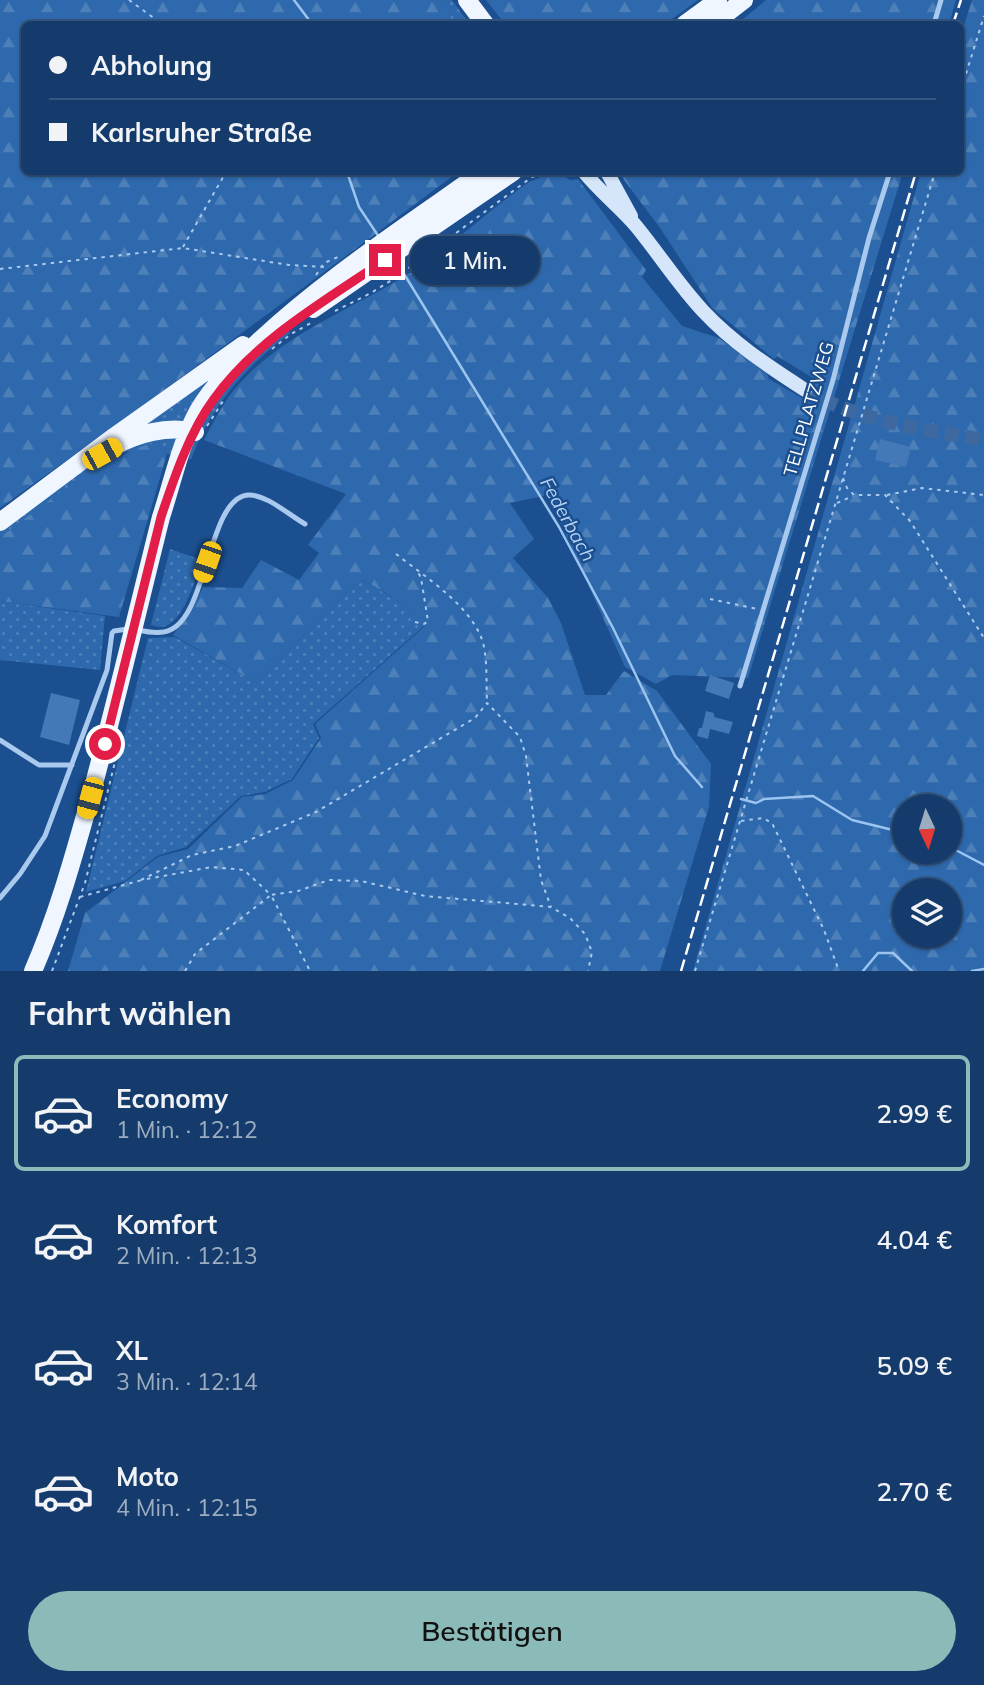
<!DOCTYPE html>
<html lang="de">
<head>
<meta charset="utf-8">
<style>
	body { margin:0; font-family:Mulish,sans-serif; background:#214673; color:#f1f3f6; height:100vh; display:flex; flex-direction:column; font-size:26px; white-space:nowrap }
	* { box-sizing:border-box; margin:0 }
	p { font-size:23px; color:#9dadc1 }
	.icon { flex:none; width:38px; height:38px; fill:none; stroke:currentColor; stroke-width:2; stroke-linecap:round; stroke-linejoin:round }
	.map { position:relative; height:971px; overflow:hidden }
	.drawer { display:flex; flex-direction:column; background:#143b6b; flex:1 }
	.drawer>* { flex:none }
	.banner { position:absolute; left:21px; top:21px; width:943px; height:154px; border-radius:10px; box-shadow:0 2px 5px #0004,0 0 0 2px #33557e; display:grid; align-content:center; height:154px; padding:0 28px; background:#143b6b }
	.needle { width:46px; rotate:176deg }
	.buttons { position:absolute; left:892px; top:794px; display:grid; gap:14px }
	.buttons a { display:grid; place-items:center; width:70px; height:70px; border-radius:50%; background:#143b6b; box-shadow:0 2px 5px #0004,0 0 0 2px #33557e; font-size:35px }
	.end { position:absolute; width:32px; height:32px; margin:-16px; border:9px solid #e11d48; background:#fff; box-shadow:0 0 0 4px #fff }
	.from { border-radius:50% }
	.bubble { position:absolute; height:49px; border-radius:24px; background:#143b6b; box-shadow:0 2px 5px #0004,0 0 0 2px #33557e; font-size:23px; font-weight:600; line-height:49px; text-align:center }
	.car { position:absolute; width:21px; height:42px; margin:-21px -10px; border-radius:9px; box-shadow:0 0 5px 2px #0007; background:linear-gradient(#f5c518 24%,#345 0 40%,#f5c518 0 76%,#345 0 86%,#f5c518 0) }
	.banner b { display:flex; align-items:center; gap:24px; height:66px; font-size:26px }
	.banner b+b { border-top:2px solid #33557e }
	.banner i { width:18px; height:18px; background:#f1f3f6 }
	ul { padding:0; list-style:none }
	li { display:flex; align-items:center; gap:21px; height:116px; margin:0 14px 10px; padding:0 14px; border:4px solid transparent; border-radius:10px }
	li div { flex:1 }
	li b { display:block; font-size:26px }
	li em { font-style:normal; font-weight:600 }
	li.selected { border-color:#8bbbb9 }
	li>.icon { width:63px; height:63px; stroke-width:1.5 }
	h2 { padding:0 28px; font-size:32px; line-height:84px }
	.button { display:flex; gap:14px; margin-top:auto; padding:14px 28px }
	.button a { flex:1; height:80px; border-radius:42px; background:#8bbbb9; color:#111; font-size:28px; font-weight:600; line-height:80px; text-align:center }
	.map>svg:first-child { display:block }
	.grass { fill:url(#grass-dots) }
	.forest { fill:url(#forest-firs); fill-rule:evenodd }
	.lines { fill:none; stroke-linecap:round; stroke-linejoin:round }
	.stream { stroke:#9cc4f0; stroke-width:2.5 }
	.building { fill:#4478b7 }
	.secondary-tunnel { stroke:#3d69a0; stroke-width:14; stroke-dasharray:14 7; stroke-linecap:butt }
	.path { stroke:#a9c9ee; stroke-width:2; stroke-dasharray:3.5 5; stroke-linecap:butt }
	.lane { stroke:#a9c9ee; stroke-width:5 }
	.secondary { stroke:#d6e6fa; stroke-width:14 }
	.primary { stroke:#f0f6ff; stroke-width:18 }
	.rail { stroke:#fff; stroke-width:2.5; stroke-dasharray:12 5; stroke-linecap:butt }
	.route { stroke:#e11d48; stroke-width:9 }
	.labels { text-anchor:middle; stroke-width:5; stroke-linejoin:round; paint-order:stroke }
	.street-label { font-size:18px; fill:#fff; stroke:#1b4f8f }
	.water-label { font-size:19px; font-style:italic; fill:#b5d3f5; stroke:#1b4f8f }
</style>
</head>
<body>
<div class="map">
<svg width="984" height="971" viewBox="0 0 984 971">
	<defs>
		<pattern id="grass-dots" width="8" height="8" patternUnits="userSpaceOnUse" patternTransform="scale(1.75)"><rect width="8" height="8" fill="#2e69ad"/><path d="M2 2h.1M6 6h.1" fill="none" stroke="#4d80b9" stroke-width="1.8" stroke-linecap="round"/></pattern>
		<pattern id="forest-firs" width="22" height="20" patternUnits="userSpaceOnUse" patternTransform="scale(1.75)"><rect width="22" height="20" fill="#2e69ad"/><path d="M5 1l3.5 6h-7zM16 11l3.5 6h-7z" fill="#4d80b9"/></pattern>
	</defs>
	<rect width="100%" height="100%" fill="#1b4f8f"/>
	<path class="grass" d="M438 0H452L469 24H455Z
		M288 331 290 333C245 367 211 406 191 459H187C207 406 242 363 288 331Z
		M220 365 185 421 111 442Z
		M177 436 173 455 167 454 165 447 128 451 103 464 0 537V530L85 468 122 446Z
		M170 549 202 560C196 577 183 625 162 627 159 627 155 626 151 625Z
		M362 580C385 593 408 605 425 625L313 724 319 738 292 779 265 792 241 796 186 847 157 856 125 881 86 892 148 638 175 637 257 683 346 593Z
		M0 601 105 616 100 670 0 660Z"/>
	<path class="forest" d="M0 0H438L455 24H24V172H458C307 286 154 398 0 508Z
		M486 0H698L665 24H505Z
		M766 0H956L949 24H737Z
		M972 0H984V971H693L921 172H961V35ZM905 807H950V852H905ZM905 891H950V936H905Z
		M618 172H903L748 678 672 675 656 684 625 667 548 495 510 503 534 539 513 558 548 598 561 623 585 695H606L624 671 657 691 711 764 709 807 660 971H68L85 913 158 857 188 849 242 797 265 794 293 780 321 738 315 724 425 626C408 605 385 592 362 580L346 593 257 683 173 635 194 606 203 587 242 588 261 560 299 580 319 553 308 545 346 494 204 440C213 423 222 405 234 390 284 330 361 307 424 264 460 238 493 207 529 182L543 176 559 173 570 180 578 179 646 270 642 277 682 326 719 338 767 374 769 379 802 398 813 378 777 356 774 359 713 309 660 228Z
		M149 444H159L165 447 167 454 119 617 0 601V537C46 504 94 462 149 444Z"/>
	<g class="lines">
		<path class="stream" d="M294 0 312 24
			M347 172 359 207 379 237
			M401 269 559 527 613 628 675 756 702 787
			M741 799 756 803 764 799 813 796 852 820 905 833
			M950 847 984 865
			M863 971 878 953H893L912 971
			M972 971 984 969"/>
	</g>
	<path class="building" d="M880 439 911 447 906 467 875 460Z
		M710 675 734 683 729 699 705 691Z
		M51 693 80 700 69 745 40 737Z
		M706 711 714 713V717L733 722 729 734 710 729 708 739 697 736 699 728H702Z"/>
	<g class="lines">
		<path class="secondary-tunnel" d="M805 390C858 421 923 429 984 440"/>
		<path class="path" d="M129 0 162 24
			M961 90 984 16
			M183 247 226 172
			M0 269 183 248 289 265 325 267
			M316 275 324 263 338 257
			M335 311 371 293 395 278 532 177 553 172
			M272 349 291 334 311 323
			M207 426 225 398
			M843 478 847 488 854 495H885L910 521 984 638
			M887 495 922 488 984 495
			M837 503 853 496
			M396 554C424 576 467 603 481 637 488 653 486 683 487 702
			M710 599 757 609
			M415 622 424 624 428 621 421 578 418 572
			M741 821 763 818 772 823 824 930 839 971
			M147 879 212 867 244 870 271 895 298 891 329 880 361 881 425 896 551 907 570 918 585 934 592 952 588 971
			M141 880 192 855 235 846 316 812 475 718 487 703 520 737 526 756 541 880 551 907
			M80 897 142 880
			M52 971 85 883 116 758
			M185 971 195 954 271 895 310 971
			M695 971 935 172"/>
		<path class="lane" d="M934 24 941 0
			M138 630C147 632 162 634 170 630 208 614 208 498 248 495 266 494 289 515 305 524
			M740 686 833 380 869 238 890 172
			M0 740 39 765H72
			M0 898 20 874 45 836 107 670 112 633 114 631 128 629"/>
		<path class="secondary" d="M584 172C600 192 620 207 636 226 659 254 678 284 703 311 733 343 768 366 805 390
			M607 172 631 216"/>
		<path class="primary" d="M467 0 485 24
			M685 24 718 0
			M713 24 744 0
			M313 309 513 172
			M113 447C136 434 168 425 195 432
			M0 522 115 436 243 345
			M33 971C58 914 74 855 91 795 116 702 138 609 161 517 173 481 180 444 198 411 213 385 236 363 257 343 326 278 406 227 482 172"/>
		<path class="rail" d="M953 24 961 0
			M681 971 916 172"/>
	</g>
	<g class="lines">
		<path class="route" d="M105 744 161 517C174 478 190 431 214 399 257 339 325 301 385 260"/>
	</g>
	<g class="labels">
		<g class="street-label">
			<text transform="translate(809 409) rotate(-74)" y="6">TELLPLATZWEG</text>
		</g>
		<g class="water-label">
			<text transform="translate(568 519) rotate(61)" y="7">Federbach</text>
		</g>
	</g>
</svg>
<div class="buttons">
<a><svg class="needle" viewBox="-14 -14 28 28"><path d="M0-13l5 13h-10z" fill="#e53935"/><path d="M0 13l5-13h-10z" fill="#9dadc1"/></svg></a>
<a><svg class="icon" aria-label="layers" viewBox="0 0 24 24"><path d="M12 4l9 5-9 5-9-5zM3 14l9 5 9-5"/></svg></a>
</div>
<i class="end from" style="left:105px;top:744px"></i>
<i class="end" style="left:385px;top:260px"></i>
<div class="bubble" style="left:410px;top:236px;width:130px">1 Min.</div>
<i class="car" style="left:102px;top:454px;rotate:61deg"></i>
<i class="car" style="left:207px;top:562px;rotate:199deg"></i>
<i class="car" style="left:90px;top:798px;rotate:195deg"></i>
<div class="banner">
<b><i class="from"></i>Abholung</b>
<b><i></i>Karlsruher Straße</b>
</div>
</div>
<section class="drawer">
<h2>Fahrt wählen</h2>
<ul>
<li class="selected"><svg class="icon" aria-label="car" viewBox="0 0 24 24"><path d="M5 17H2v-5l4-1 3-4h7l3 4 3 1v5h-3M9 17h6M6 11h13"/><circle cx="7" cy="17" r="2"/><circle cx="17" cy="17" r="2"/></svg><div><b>Economy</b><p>1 Min. · 12:12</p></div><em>2.99 €</em></li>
<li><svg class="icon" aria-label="car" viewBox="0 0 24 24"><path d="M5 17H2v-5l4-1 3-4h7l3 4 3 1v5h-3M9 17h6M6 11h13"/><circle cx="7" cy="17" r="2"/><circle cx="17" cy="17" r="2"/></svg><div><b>Komfort</b><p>2 Min. · 12:13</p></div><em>4.04 €</em></li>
<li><svg class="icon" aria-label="car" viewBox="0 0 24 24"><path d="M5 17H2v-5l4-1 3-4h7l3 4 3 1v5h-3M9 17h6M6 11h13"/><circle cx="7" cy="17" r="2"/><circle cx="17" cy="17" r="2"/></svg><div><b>XL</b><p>3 Min. · 12:14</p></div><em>5.09 €</em></li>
<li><svg class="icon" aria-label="car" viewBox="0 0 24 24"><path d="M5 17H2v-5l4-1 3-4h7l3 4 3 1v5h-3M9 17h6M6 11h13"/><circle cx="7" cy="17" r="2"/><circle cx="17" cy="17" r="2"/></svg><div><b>Moto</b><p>4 Min. · 12:15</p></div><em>2.70 €</em></li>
</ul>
<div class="button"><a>Bestätigen</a></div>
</section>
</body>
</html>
